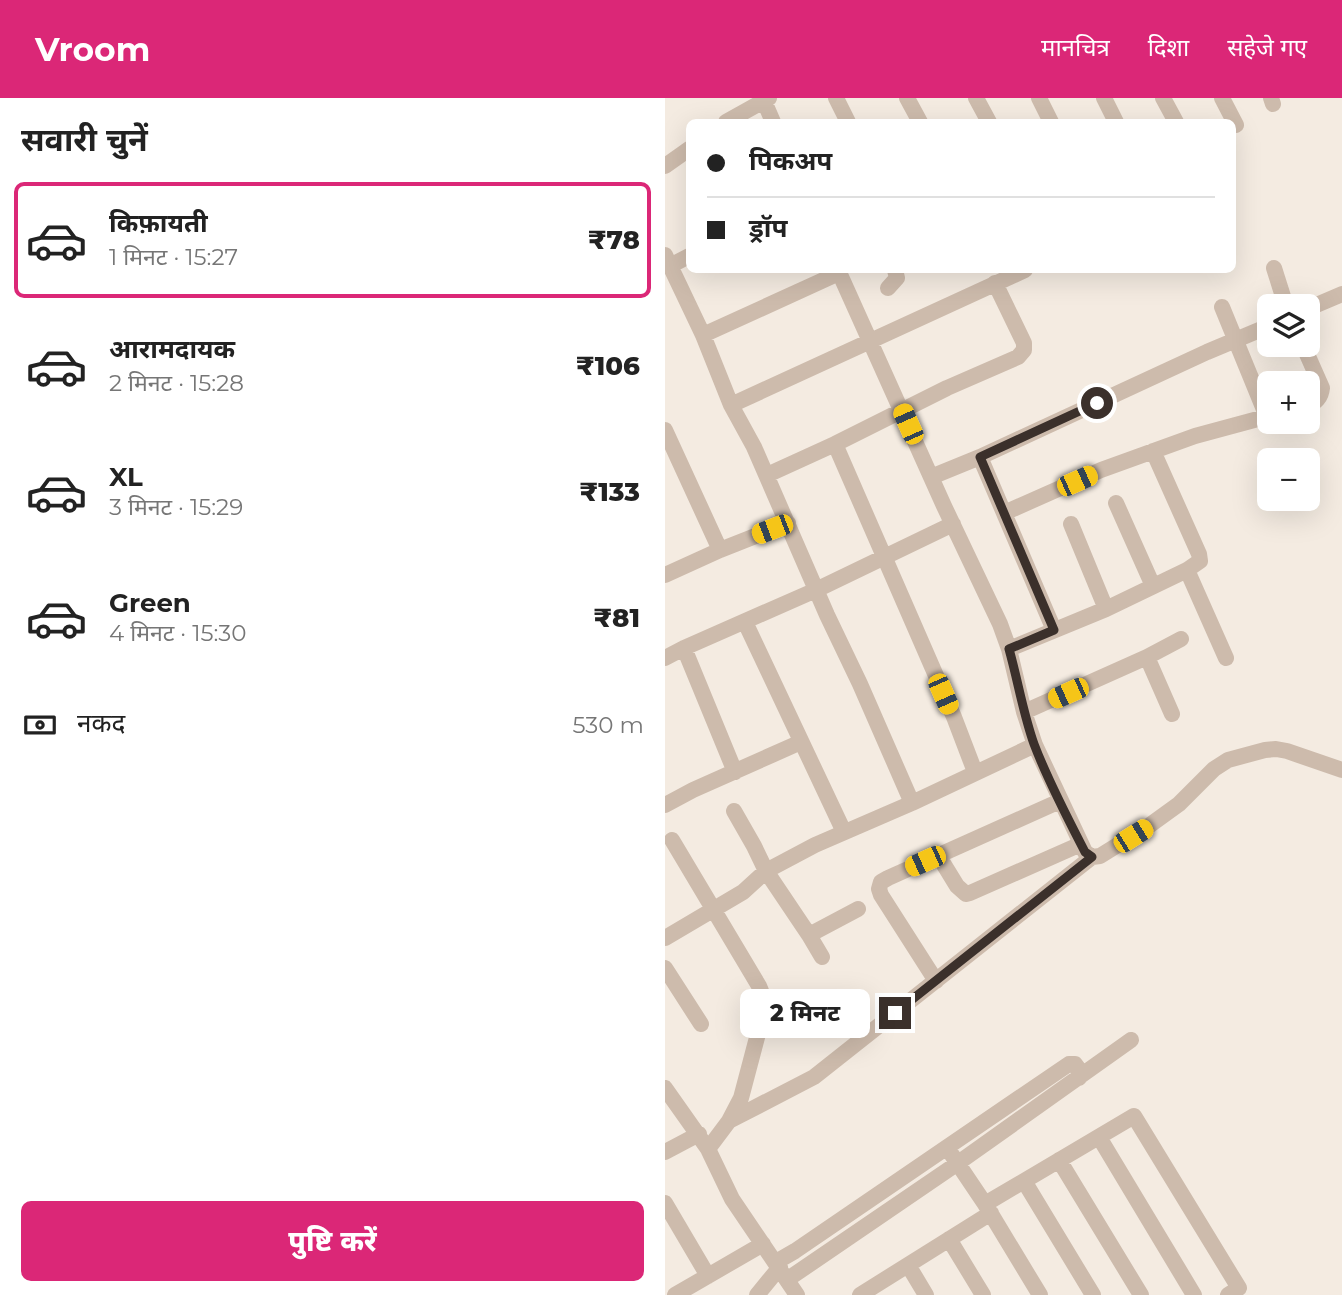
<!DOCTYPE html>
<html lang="hi">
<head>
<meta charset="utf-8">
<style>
	body { margin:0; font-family:Montserrat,"Noto Sans Devanagari",sans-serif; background:#f6f6f6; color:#222; height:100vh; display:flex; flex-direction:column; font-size:26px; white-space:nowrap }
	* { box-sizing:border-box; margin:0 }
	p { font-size:23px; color:#767676 }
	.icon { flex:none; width:38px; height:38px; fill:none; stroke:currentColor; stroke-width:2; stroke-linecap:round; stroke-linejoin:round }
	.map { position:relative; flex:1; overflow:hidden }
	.details { display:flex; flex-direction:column; background:#fff; width:665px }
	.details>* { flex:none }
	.guide { position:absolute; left:21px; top:21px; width:550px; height:154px; border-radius:10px; box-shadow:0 7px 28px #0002; display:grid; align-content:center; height:154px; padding:0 21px; background:#fff }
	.buttons { position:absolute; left:592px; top:196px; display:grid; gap:14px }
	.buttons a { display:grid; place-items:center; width:63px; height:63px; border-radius:10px; background:#fff; box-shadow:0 7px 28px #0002; font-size:35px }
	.end { position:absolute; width:32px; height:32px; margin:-16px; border:9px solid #3b302b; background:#fff; box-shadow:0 0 0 4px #fff }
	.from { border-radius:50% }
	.bubble { position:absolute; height:49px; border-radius:10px; background:#fff; box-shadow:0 7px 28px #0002; font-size:23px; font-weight:800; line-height:49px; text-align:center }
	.car { position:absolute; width:21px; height:42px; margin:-21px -10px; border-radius:9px; box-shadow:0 0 5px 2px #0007; background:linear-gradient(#f5c518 24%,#345 0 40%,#f5c518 0 76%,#345 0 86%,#f5c518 0) }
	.guide b { display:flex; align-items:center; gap:24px; height:66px; font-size:26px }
	.guide b+b { border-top:2px solid #e0e0e0 }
	.guide i { width:18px; height:18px; background:#222 }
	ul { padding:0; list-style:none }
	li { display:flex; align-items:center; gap:21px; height:116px; margin:0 14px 10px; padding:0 7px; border:4px solid transparent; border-radius:10px }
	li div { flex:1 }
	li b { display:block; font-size:26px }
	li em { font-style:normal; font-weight:800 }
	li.on { border-color:#db2777 }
	li>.icon { width:63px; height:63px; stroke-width:1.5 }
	h2 { padding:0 21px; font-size:32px; line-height:84px }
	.pay { display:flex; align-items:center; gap:18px; height:77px; padding:0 21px; font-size:26px }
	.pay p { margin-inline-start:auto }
	.button { display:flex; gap:14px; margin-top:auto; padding:14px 21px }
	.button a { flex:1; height:80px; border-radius:10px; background:#db2777; color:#fff; font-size:28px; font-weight:800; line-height:80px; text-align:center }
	header { display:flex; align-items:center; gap:42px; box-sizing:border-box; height:98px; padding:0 35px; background:#db2777; color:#fff }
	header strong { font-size:33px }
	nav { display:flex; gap:38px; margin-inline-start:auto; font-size:24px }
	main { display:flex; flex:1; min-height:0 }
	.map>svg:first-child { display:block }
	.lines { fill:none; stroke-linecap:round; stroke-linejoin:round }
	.minor { stroke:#cdbbac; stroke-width:16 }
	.route { stroke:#3b302b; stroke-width:9 }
</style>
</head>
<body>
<header>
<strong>Vroom</strong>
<nav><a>मानचित्र</a><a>दिशा</a><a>सहेजे गए</a></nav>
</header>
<main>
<section class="details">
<h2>सवारी चुनें</h2>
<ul>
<li class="on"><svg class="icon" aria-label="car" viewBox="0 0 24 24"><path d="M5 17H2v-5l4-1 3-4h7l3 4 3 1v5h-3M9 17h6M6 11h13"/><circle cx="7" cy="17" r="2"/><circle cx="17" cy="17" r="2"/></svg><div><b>किफ़ायती</b><p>1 मिनट · 15:27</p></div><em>₹78</em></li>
<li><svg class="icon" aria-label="car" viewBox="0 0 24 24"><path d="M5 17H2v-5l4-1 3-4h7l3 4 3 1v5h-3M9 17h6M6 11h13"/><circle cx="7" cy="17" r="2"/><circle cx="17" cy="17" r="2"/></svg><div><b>आरामदायक</b><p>2 मिनट · 15:28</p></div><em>₹106</em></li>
<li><svg class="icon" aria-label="car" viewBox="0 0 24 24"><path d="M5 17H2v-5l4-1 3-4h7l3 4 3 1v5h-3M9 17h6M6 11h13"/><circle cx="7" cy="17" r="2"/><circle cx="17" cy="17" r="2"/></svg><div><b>XL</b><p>3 मिनट · 15:29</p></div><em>₹133</em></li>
<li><svg class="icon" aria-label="car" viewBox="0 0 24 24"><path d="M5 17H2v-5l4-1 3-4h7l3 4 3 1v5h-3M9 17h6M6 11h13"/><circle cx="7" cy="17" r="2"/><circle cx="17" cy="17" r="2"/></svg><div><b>Green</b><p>4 मिनट · 15:30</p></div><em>₹81</em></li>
</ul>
<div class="pay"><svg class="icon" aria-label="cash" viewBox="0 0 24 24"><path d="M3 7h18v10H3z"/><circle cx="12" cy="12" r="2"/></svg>नकद<p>530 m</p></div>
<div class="button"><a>पुष्टि करें</a></div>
</section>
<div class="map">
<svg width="677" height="1197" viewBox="0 0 677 1197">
	<rect width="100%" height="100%" fill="#f4ebe1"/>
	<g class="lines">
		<path class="minor" d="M171 0 183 24
			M242 0 255 24
			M311 0 324 24
			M374 0 386 24
			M439 0 451 24
			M498 0 511 24
			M557 0 571 27
			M606 0 608 6
			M99 3 108 24
			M61 24 104 0
			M0 68 24 51
			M0 157 38 237 66 307 89 349 162 517 195 586 247 705
			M5 168 24 158
			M609 170 621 208
			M173 172 279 408 335 526 344 551 359 614 370 647 420 754 427 759 435 758 485 727 514 706 549 671 563 662 600 652 611 651 622 653 677 672
			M223 190 232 180 230 172
			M557 209 602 319
			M642 211 677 196
			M38 237 174 175
			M638 247 657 290C656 300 651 304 642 309
			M66 307 360 172
			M0 332 55 452
			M170 346 289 619 310 674
			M315 359 542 254 604 228
			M102 377 170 346 282 290 353 259 359 252V245L330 185
			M266 379 315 359 389 532
			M451 405 488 488
			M339 415 436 372 530 338 604 318
			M406 426 441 511
			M522 472 561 560
			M0 477 55 452 123 425
			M80 524 179 734
			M19 550 70 674
			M344 551 441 511 522 472 535 463 534 456 488 353
			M482 559 507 616
			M0 560 19 550 151 492 288 426
			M359 614 482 559 516 541
			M0 707 28 692 136 644
			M69 713 89 748 101 773 144 837 157 859
			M7 742 94 888 100 903 99 913 76 1000 64 1023 43 1051
			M273 757 292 788 301 796 305 795 416 746
			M144 837 193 811
			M0 840 78 794 101 773 150 747 247 705 370 647
			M0 870 36 926
			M271 883 216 797 214 791 216 784 223 780 395 703
			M0 990 43 1051 67 1101 132 1197
			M64 1023 149 979 427 759
			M434 1039 529 1197
			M0 1054 34 1036
			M287 1057 320 1106 375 1197
			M394 1062 476 1197
			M359 1083 428 1197
			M0 1105 43 1178
			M320 1106 469 1018 574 1190 563 1197
			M284 1141 318 1197
			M111 1164 130 1153 404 966H410L413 970 414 980
			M243 1167 261 1197
			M123 1181 293 1065 466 942
			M10 1197 98 1146
			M92 1197 115 1169
			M195 1197 326 1115"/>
	</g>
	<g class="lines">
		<path class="route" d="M230 915 427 759 420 754C402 719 383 683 369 646 358 615 353 583 344 551L389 532 315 359 432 305"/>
	</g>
</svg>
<div class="buttons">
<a><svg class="icon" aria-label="layers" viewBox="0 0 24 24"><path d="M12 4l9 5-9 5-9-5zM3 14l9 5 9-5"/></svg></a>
<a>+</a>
<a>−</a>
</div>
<i class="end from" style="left:432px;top:305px"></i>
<i class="end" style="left:230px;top:915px"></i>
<div class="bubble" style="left:75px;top:891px;width:130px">2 मिनट</div>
<i class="car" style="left:243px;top:326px;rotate:336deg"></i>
<i class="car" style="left:412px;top:383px;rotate:66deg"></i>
<i class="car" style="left:107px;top:431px;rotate:249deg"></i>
<i class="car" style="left:403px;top:595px;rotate:246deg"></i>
<i class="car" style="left:278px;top:596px;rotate:156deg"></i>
<i class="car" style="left:468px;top:738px;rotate:58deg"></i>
<i class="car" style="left:260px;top:763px;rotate:246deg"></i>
<div class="guide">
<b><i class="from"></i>पिकअप</b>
<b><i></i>ड्रॉप</b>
</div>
</div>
</main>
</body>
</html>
